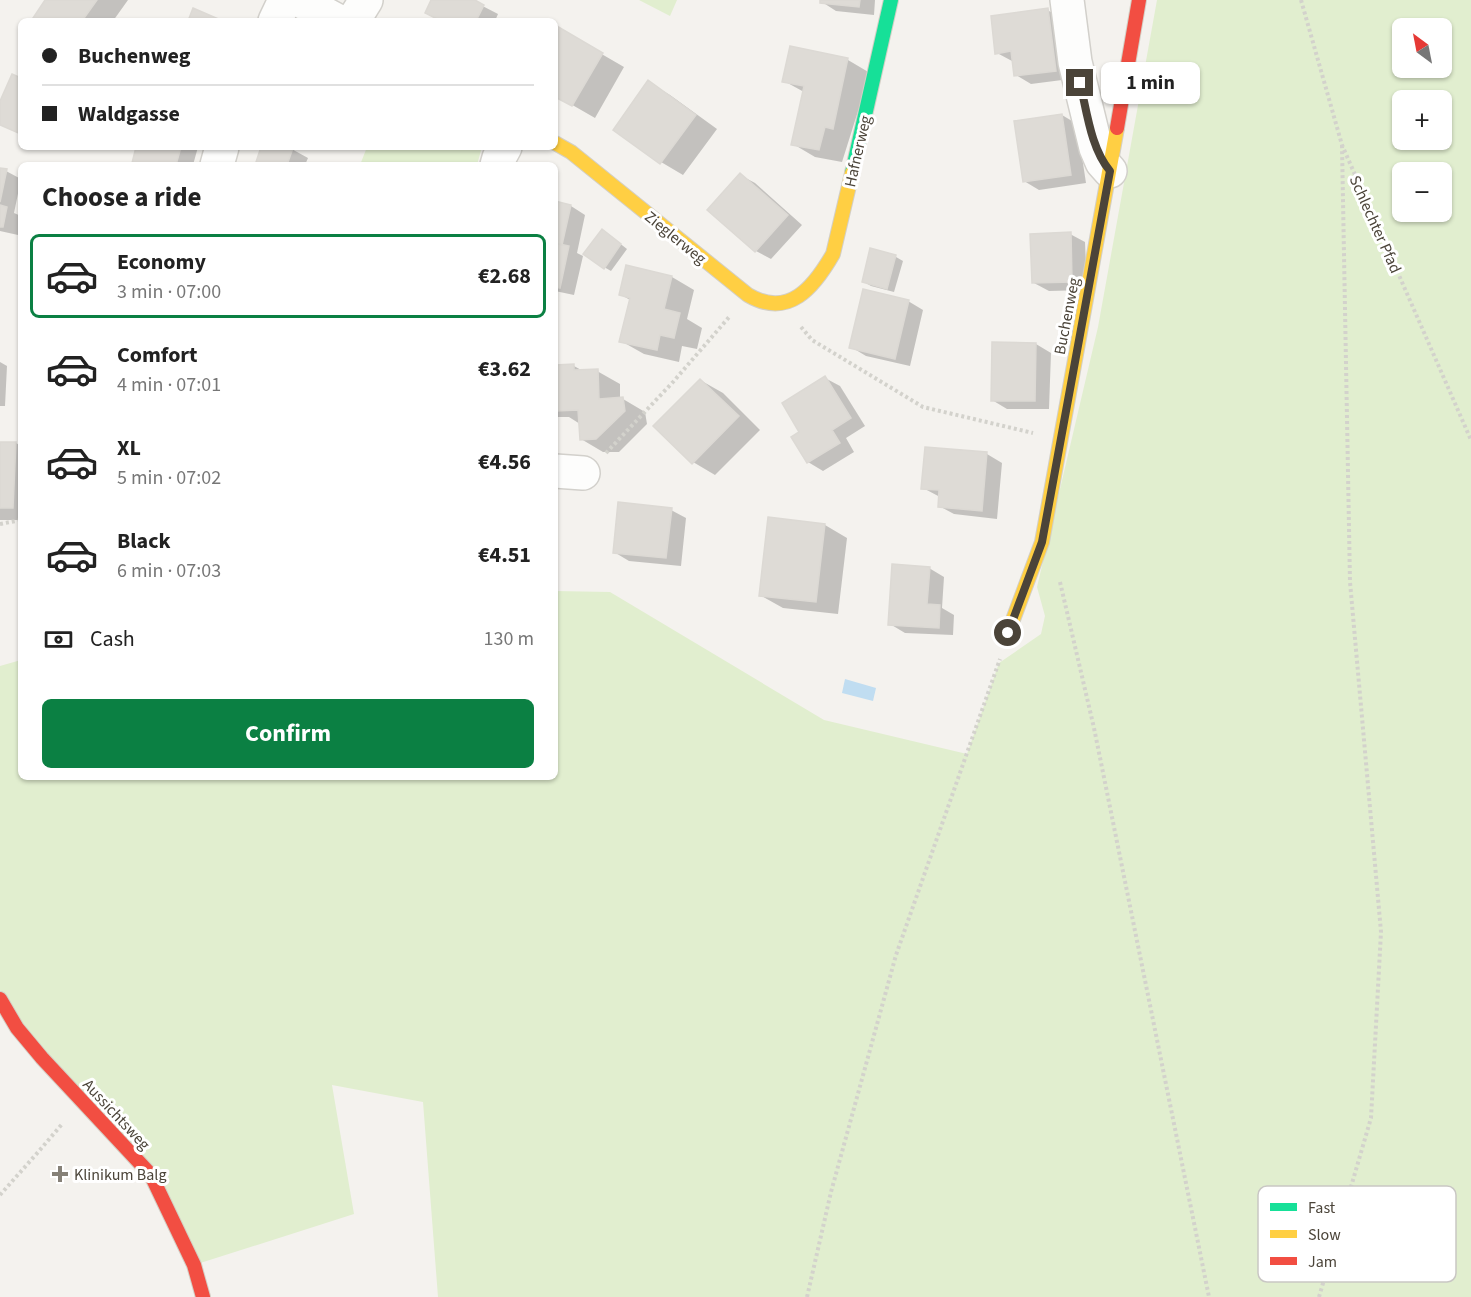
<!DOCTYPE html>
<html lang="en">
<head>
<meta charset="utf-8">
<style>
	body { margin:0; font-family:"Source Sans 3",sans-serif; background:#f6f6f6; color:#222; height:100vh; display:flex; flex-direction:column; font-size:22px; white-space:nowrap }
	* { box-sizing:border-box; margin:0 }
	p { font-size:20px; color:#767676 }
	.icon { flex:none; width:33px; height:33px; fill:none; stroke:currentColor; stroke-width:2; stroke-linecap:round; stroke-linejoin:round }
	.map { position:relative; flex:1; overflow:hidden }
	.details { position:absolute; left:18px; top:162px; width:540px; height:618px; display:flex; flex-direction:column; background:#fff; border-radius:9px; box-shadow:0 2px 4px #0004 }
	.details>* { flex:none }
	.hud { position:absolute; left:18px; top:18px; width:540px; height:132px; border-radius:9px; box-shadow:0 2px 4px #0004; display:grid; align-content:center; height:132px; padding:0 24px; background:#fff }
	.needle { width:39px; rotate:328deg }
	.fabs { position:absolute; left:1392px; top:18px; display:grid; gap:12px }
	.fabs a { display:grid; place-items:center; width:60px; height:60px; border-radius:9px; background:#fff; box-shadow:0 2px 4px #0004; font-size:30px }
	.end { position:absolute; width:27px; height:27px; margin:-14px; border:8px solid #4b4439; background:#fff; box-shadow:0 0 0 3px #fff }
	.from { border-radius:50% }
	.bubble { position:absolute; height:42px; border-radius:9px; background:#fff; box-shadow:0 2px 4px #0004; font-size:20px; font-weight:700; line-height:42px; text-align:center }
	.hud b { display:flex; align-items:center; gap:21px; height:57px; font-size:22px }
	.hud b+b { border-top:2px solid #e0e0e0 }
	.hud i { width:15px; height:15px; background:#222 }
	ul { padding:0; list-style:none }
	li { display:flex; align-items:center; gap:18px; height:84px; margin:0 12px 9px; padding:0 12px; border:3px solid transparent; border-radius:9px }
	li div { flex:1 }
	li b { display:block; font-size:22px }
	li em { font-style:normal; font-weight:700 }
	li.active { border-color:#0b8043 }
	li>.icon { width:54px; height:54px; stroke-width:1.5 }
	h2 { padding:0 24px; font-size:27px; line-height:72px }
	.pay { display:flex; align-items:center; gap:15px; height:66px; padding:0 24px; font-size:22px }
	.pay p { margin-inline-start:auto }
	.cta { display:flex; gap:12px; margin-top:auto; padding:12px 24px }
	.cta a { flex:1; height:69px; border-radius:9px; background:#0b8043; color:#fff; font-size:24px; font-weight:700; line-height:69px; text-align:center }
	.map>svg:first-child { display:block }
	.green { fill:#e1eecf; fill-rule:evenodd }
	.water { fill:#c0ddf1 }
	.shadow { fill:#0003 }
	.building { fill:#dedbd6; stroke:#dcd9d4; stroke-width:1.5 }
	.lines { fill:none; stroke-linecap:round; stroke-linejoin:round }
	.street-casing { stroke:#d2d0cb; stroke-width:36 }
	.fast-casing { stroke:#d3cfc5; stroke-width:16 }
	.slow-casing { stroke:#d3cfc5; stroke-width:16 }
	.jam-casing { stroke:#d3cfc5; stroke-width:16 }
	.path { stroke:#d3d2cc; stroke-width:4; stroke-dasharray:3 3; stroke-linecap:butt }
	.street { stroke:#fdfdfc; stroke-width:33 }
	.fast { stroke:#16e098; stroke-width:14 }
	.slow { stroke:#ffcf43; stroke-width:14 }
	.jam { stroke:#f24e42; stroke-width:14 }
	.route { stroke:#4b4439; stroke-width:8 }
	.poi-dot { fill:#868178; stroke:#fff; stroke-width:2 }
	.labels { text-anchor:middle; stroke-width:6; stroke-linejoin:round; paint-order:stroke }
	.street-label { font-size:16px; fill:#4b4439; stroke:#fff }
	.poi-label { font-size:16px; fill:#4b4439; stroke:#fff; text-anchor:start }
	.key { fill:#fff; stroke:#c9c7c4; stroke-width:1.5 }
	.key-label { font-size:16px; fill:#4b4439 }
</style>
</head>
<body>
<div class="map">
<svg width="1471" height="1297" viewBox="0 0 1471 1297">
	<rect width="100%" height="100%" fill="#f4f2ee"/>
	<path class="green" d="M639 0H677L670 16Z
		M1157 0H1471V1297H438L423 1102 332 1085 354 1214 194 1265 151 1175 0 999V666L21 660V777H555V591L610 592 824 720 967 754 999 663 1041 634 1045 616 1037 587 1098 327ZM1402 28H1442V68H1402ZM1402 100H1442V140H1402ZM1402 172H1442V212H1402Z
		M367 147H482L477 165H360Z"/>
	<path class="water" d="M845 679 876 688 873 701 842 693Z"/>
	<path class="shadow" d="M47 0H128L113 21H33Z
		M433 0H471L498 14 495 21H442Z
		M822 0H875L874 15 836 11 822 2Z
		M1047 10 1062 18 1070 79 1031 84 1016 75 1014 61H1012L997 53Z
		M555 27 624 67 595 118 555 95Z
		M791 48 848 60 870 73 842 162 815 157 793 144 804 92 784 81Z
		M648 82 670 95 717 129 683 175 661 162Z
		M1062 115 1077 124 1086 183 1039 190 1024 181Z
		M137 147H198L193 165H138L133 162Z
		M263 147H288L308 158 305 165H257Z
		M0 169 6 171 21 179 14 213 21 216 18 235 0 231Z
		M740 175 755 183 802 225 771 259 756 251Z
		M555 202 571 206 585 215 577 253 583 256 574 295 555 291Z
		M1070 234 1085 242 1087 290 1049 291 1034 283Z
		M609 235 627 249 611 271 604 267Z
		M872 250 896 257 903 261 894 292 871 286 864 282Z
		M672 277 694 290 687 319 702 328 697 349 682 346 679 362 644 354 621 341 630 300 620 294Z
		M908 301 923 310 910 366 866 356 851 347Z
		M1036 344 1051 353 1049 409H1007L992 400Z
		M0 362 7 366 5 406H0Z
		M574 366 583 371H597L620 384V399H623L645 412 647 424 619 452H603L581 439 580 424 569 417H558L555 415V367Z
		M825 378 840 386 865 426 846 438 854 452 823 471 808 462 801 432Z
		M700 380 723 393 760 430 715 475 693 462Z
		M0 443H16L21 446V520H0Z
		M926 449 987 454 1002 463 997 519 954 514 939 506 940 497 923 488Z
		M555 500 557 501 556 536H555Z
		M671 510 686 518 681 566 629 561 614 552Z
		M769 519 825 525 847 538 838 614 783 608 760 595Z
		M929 568 944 577 942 608 954 615 953 635 905 633 890 624Z"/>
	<path class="building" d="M45 0H97L82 21H31Z
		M431 0H475L484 5 476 21H441L425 13Z
		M820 0H860L859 7 820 3Z
		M193 8 223 21H188Z
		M1048 8 1056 71 1014 76 1011 51 995 54 991 16Z
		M555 25 603 53 572 106 555 97Z
		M790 46 848 58 833 129 825 127 819 150 791 145 804 86 782 82Z
		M12 74 21 78V134L0 125V101Z
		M648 80 696 115 660 164 613 130Z
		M1062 114 1071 175 1023 182 1014 121Z
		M136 147H181L176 165H138L132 163Z
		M261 147H292L293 148 287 165H255Z
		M0 168 7 169 0 202Z
		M740 173 788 215 755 252 707 210Z
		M555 201 571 205 562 245 555 243Z
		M0 205 7 207 3 227H0Z
		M602 229 621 244 604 269 583 254Z
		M1071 232 1072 282 1032 283 1030 234Z
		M555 243 569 246 560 288 555 287Z
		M870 248 896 255 887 289 862 282Z
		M626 265 672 276 664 309 680 313 674 338 660 335 657 350 619 342 630 298 619 295Z
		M863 289 909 300 895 359 849 348Z
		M992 342 1036 343 1035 401H991Z
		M574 364V370L598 369 599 399 623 397 625 411 596 439 580 440 578 410 556 411 555 365Z
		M825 376 851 418 832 430 840 443 807 463 791 437 799 432 782 403Z
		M700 379 739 416 692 464 653 426Z
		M0 442H16L13 508H0Z
		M925 447 987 452 982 511 938 507 939 490 921 489Z
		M618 502 672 508 666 558 613 553Z
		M768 517 825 524 816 602 759 596Z
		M892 564 930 567 927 604 940 605 939 628 888 625Z"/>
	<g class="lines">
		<g class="street-casing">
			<path id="street" d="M299 0 338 21
				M1067 0 1075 62 1096 148 1102 162 1110 171
				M275 21 285 0
				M353 21 366 0
				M217 165 222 147
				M497 165 499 158 505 147
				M555 471 583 473"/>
		</g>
		<g class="fast-casing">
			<path id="fast" d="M852 173 891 0"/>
		</g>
		<g class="slow-casing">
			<path id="slow" d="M555 143 571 152 748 295C789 319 814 287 833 254L852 173
				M1008 633 1042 542 1117 128"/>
		</g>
		<g class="jam-casing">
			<path id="jam" d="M1117 128 1139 0
				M0 999 17 1028 42 1058 151 1175 194 1265 203 1297"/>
		</g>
		<path class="path" d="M1301 0 1342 145 1471 440
			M801 327 812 340 923 407 1033 433
			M606 453 673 382 730 316
			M0 524 21 520
			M1060 582 1094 728 1209 1297
			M0 1195 39 1151 63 1123
			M807 1297 831 1192 896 955 1000 659
			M1319 1297 1371 1118 1381 932 1350 582 1342 145"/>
		<use href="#street" class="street"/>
		<use href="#fast" class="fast"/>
		<use href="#slow" class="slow"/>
		<use href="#jam" class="jam"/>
	</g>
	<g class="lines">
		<path class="route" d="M1008 633 1042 542 1110 171C1091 149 1087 112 1080 83"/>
	</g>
	<path class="poi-dot" d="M57 1165h6v6h6v6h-6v6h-6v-6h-6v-6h6z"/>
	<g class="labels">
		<g class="street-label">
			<text transform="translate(857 151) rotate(-77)" y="6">Hafnerweg</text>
			<text transform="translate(1376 224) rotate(66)" y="6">Schlechter Pfad</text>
			<text transform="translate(676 237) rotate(39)" y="6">Zieglerweg</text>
			<text transform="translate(1066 316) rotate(-79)" y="6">Buchenweg</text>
			<text transform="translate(117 1114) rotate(47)" y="6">Aussichtsweg</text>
		</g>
		<g class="poi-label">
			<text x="74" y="1180">Klinikum Balg</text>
		</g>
	</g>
	<rect x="1258" y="1186" width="198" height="96" rx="9" class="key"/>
	<rect x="1270" y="1203" width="27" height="8" fill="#16e098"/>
	<rect x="1270" y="1230" width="27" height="8" fill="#ffcf43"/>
	<rect x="1270" y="1257" width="27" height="8" fill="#f24e42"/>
	<g class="key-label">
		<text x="1308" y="1213">Fast</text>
		<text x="1308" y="1240">Slow</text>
		<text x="1308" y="1267">Jam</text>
	</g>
</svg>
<div class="fabs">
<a><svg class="needle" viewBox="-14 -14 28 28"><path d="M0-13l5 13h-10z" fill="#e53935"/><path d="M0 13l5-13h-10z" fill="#767676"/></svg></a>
<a>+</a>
<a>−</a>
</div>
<i class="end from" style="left:1008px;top:633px"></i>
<i class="end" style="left:1080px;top:83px"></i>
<div class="bubble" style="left:1101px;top:62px;width:99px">1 min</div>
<div class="hud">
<b><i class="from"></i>Buchenweg</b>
<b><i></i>Waldgasse</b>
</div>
<section class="details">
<h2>Choose a ride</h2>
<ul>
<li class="active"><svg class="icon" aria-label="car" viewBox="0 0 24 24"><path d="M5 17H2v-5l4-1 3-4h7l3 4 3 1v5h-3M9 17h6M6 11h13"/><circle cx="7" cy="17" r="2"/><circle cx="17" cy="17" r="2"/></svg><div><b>Economy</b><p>3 min · 07:00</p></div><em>€2.68</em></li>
<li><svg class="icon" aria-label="car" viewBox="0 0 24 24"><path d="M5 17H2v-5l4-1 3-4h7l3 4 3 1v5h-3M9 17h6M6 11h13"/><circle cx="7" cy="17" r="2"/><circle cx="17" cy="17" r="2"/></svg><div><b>Comfort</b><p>4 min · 07:01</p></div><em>€3.62</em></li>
<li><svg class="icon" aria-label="car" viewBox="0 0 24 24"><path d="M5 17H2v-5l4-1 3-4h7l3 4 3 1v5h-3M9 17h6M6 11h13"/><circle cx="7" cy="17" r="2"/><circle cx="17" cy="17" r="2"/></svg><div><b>XL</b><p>5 min · 07:02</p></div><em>€4.56</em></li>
<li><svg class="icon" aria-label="car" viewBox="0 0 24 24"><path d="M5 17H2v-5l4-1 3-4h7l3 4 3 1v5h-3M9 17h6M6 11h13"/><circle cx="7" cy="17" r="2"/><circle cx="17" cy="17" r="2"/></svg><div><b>Black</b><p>6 min · 07:03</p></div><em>€4.51</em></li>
</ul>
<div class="pay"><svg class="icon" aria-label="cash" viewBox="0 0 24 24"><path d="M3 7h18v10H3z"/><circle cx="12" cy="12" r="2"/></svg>Cash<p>130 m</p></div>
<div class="cta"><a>Confirm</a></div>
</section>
</div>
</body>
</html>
